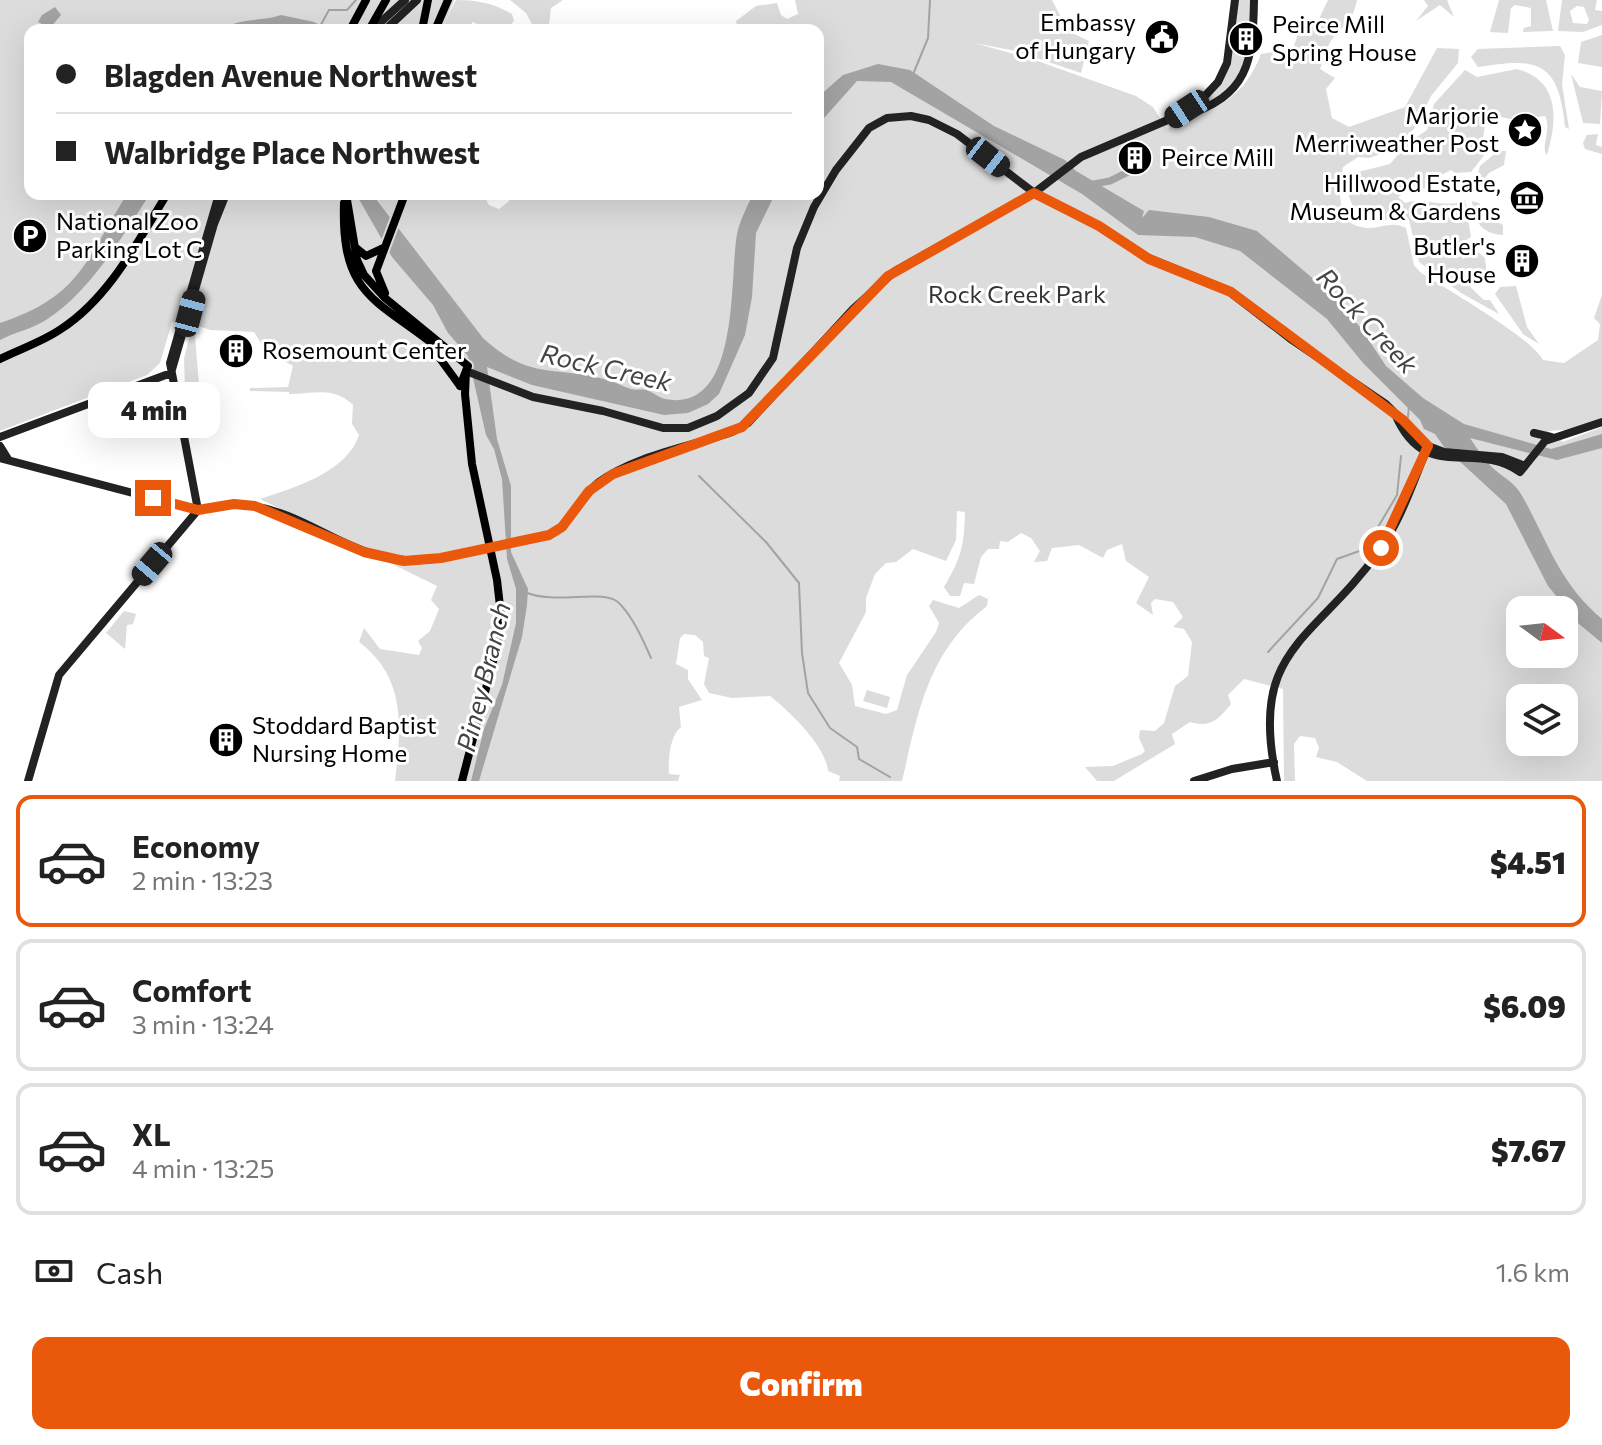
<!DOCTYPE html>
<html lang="en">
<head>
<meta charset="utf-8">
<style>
	body { margin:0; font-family:Commissioner,sans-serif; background:#f2f2f2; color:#222; height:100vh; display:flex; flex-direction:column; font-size:30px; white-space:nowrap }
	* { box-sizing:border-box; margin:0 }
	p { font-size:26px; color:#767676 }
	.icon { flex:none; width:44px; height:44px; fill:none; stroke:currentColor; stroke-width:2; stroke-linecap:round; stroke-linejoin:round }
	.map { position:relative; height:781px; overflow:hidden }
	.sheet { display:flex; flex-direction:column; background:#fff; flex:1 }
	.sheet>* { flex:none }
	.hud { position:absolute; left:24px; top:24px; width:800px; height:176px; border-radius:16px; box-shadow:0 8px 32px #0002; display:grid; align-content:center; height:176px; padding:0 32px; background:#fff }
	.needle { width:52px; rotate:105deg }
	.controls { position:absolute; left:1506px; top:596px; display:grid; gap:16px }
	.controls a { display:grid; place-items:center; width:72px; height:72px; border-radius:16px; background:#fff; box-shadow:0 8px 32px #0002; font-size:40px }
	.end { position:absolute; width:36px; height:36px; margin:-18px; border:10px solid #ea580c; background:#fff; box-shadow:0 0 0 4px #fff }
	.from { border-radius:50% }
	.bubble { position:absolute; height:56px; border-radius:16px; background:#fff; box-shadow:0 8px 32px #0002; font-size:26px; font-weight:800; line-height:56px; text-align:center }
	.car { position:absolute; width:24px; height:48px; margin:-24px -12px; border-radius:10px; box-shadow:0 0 6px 2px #0007; background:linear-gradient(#222 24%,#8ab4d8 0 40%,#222 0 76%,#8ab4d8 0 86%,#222 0) }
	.hud b { display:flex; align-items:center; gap:28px; height:76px; font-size:30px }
	.hud b+b { border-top:2px solid #e0e0e0 }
	.hud i { width:20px; height:20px; background:#222 }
	ul { padding:14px 0 0; list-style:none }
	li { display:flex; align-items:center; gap:24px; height:132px; margin:0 16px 12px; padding:0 16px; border:4px solid #e0e0e0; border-radius:16px }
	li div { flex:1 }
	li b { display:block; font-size:30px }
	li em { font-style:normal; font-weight:800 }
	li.on { border-color:#ea580c }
	li>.icon { width:72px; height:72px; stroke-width:1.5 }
	.pay { display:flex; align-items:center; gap:20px; height:88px; padding:0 32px; font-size:30px }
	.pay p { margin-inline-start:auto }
	.button { display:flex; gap:16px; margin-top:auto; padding:16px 32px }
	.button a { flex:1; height:92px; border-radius:16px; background:#ea580c; color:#fff; font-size:32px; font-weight:800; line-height:92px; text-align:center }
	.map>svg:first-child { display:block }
	.green { fill:#dcdcdc; fill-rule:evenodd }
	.water { fill:#a3a3a3 }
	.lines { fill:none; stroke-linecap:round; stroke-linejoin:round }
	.stream { stroke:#a3a3a3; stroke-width:2 }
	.canal { stroke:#a3a3a3; stroke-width:7 }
	.primary-casing { stroke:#dbdbdb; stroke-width:12 }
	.secondary { stroke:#222; stroke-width:8 }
	.primary { stroke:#000; stroke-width:8 }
	.secondary-bridge { stroke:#222; stroke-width:8 }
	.route { stroke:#ea580c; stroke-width:10 }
	.labels { text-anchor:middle; stroke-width:6; stroke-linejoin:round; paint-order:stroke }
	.poi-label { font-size:24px; fill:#000; stroke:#fff; text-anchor:start }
	.park-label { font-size:24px; fill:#333; stroke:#fff }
	.water-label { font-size:26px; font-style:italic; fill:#444; stroke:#fff }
</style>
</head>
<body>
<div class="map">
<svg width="1602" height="781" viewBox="0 0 1602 781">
	<rect width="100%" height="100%" fill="#fff"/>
	<path class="green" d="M0 0H444L431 30H30V194H483L489 205 499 209 509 201V194H818V30H738L736 21 756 6 777 3 781 15 787 19 798 14 795 0H1052L1068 31 1089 41 1081 73 1016 51 974 43 1029 58 1136 96 1153 107 1167 129C1212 107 1241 105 1261 54L1293 49 1302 21 1319 19 1328 0H1357C1353 20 1345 24 1333 38 1327 45 1324 60 1320 69L1335 78 1326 89 1332 118 1349 127 1405 107 1437 48 1459 49 1458 63 1431 96 1416 127 1390 151 1369 158 1358 157 1343 167 1339 189 1343 218C1372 240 1385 217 1406 228L1414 265 1420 272C1446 289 1532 338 1543 360L1564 363 1598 340 1600 324 1594 318 1602 295V418L1577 429 1548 431 1563 442 1602 427V781H1367L1337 762 1316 757 1319 748 1315 738 1300 736 1294 744 1295 781H1284L1283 689 1244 679 1228 695 1231 704C1218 720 1210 728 1190 722L1172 734 1175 744 1114 781H1097L1085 767 1113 766 1142 754 1145 751 1139 738 1140 730 1155 731 1164 723 1175 686 1188 676 1192 642 1184 629 1173 627 1183 617 1173 602 1155 599 1151 603 1153 615 1136 603 1149 577 1126 561 1122 544 1107 550 1103 558 1079 545 1052 548 1047 561 1034 562 1040 551 1031 538 1021 533 1008 542 1000 541 999 549H988L981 557 974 584 964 583 960 596H950L944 587C962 556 964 546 965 512L957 511 956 540 946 561 913 549 896 562 886 563 875 574 866 598V612L839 663 852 685 855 706 886 714 897 710 907 675 936 632 939 623 929 606 933 600 959 608 979 595 988 599 987 606C928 651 918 712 902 781H839L840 776 828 771C826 746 789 711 770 696L732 698 709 693 704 684 709 658 704 656 703 642 695 635 684 634 680 638 676 664 688 670V679L702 700 679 707 681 727C670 736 668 758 669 774L680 775 678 781H395C401 728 407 678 359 642L364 628 380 649 419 655 422 648 418 641 430 631 439 609 431 600 437 586 260 499C296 487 347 472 359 435L352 424 353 405C333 386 315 394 289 394V392L250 391V388L288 387 293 366 266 351 254 332 211 330 198 326 195 337 199 384 185 388 184 359 192 325 172 322 160 363 147 375 0 431ZM1520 610H1564V654H1520ZM1520 698H1564V742H1520Z
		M456 0C477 0 493 3 512 14L514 21 505 30H489L473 22 465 30H441Z
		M510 0H563L551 8 549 26 555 30H535L526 13Z
		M1236 0H1251C1249 46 1252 79 1206 104L1203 102 1222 79Z
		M1424 0H1447L1454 17 1440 5 1416 21 1428 6Z
		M1499 0H1546L1553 31 1523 32 1524 28 1531 26V8L1515 5 1511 8 1508 33 1490 32Z
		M1562 0H1597L1595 10 1602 11V25L1583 32 1558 31ZM1577 6 1584 7 1589 20 1587 24 1573 23 1570 11Z
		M1602 35V67L1578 63 1581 42Z
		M1560 46 1565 55 1562 84 1569 129 1565 127C1559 61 1537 57 1478 67L1471 57 1478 49Z
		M1517 69C1561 81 1557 121 1547 155 1540 148 1552 129 1545 116L1514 120 1493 115 1485 125 1483 139 1489 149 1471 172 1455 173 1451 170 1435 178 1428 188 1410 190 1398 197 1405 203C1425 196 1445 210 1465 200L1471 237 1457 246 1463 259 1478 252 1485 258 1487 276 1479 277 1470 287 1484 300H1490L1499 314 1461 293 1419 262 1409 220 1402 216 1376 222 1357 219 1349 196 1354 173 1390 164 1408 143 1427 130 1434 104 1465 70 1477 77Z
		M1571 74 1580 87 1602 91 1600 124 1583 123Z
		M1598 134 1596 145 1602 147V154L1585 149 1583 143 1587 135Z
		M1498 151H1506L1504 165 1489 173 1474 191 1480 166Z
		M1472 201 1479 203 1487 216 1503 225V235C1483 234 1473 222 1472 201Z
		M1516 286 1527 327 1539 344 1523 334 1495 294 1500 287Z
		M124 611 136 614 133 624 127 625 125 649 106 633Z
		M867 690 890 697 887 708 863 701Z"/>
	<path class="water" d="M55 7 61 15 50 28 38 22 42 15Z
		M281 15 314 22 329 30H221C240 17 261 22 281 15Z
		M878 64 910 70 994 126 1065 160 1076 171 1144 211 1142 218 1149 210 1209 217 1257 231 1330 293 1360 327 1386 366 1423 398 1464 424 1551 449 1602 434V448L1557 460 1470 438C1476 447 1482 456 1489 464 1498 475 1513 480 1521 494 1548 541 1558 582 1602 619V643L1579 624 1548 586 1506 504 1444 447 1435 434 1424 429 1420 420 1363 363 1327 319 1240 251 1195 237 1138 235 1082 194 891 82 857 81 824 118 818 130V97L843 75Z
		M127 194H150C121 238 91 291 46 320 32 329 15 332 0 340V323C81 296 85 261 127 194Z
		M356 194H372L483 338C530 381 555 365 608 380 616 382 623 387 631 389 637 391 642 388 649 391 654 393 660 398 665 399 741 414 729 278 737 234 740 220 747 207 753 194H775L756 233 752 297 745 335 719 394 708 404 688 413 664 415 532 385 487 367 497 439 511 486V552L528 589 527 605 522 637 479 781H471L484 729 502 685 516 623V589L507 559 502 479 494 449 486 435 468 356 448 333 433 305 392 257Z"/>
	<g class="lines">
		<path class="stream" d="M318 30 329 10H347L356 0
			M914 72 928 38 930 0
			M1408 417 1409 406
			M699 476 766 542 799 583 802 653 808 693 830 728 857 747 859 759 890 777
			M525 592C556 606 605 587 620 604 634 619 643 640 651 658
			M1268 652 1318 598 1337 559 1365 549 1397 495 1401 456"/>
		<path class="canal" d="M1088 185 1110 181 1138 167"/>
		<g class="primary-casing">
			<path id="primary" d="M350 30 366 0
				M369 30 386 0
				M422 30 428 0
				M435 30 448 0
				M346 194 357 260 364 275 385 298 468 366 460 386
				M344 203C341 296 375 298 438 348
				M355 247 366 256 383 248
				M385 293 376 271 405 194
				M433 349 460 386
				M0 359C20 349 42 342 61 329 109 298 138 241 167 194
				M462 781 498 642 501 615 497 580 472 464 465 394 466 371"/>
		</g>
		<path class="secondary" d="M372 30 405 0
			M385 30 417 0
			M1183 116C1249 96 1253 62 1254 0
			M466 371 533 397 603 411 663 428H688L717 416 749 393 773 358 797 248 814 207 836 170 869 128 887 118 911 116 929 120 957 134 1037 195 1099 226 1144 256 1227 290 1292 340 1386 404 1428 446 1444 452 1502 457 1525 466
			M171 373 214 224 226 194
			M1395 414C1425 485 1474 439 1520 472L1545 441 1602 422
			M1534 433 1551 437
			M0 437 171 373
			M0 446 8 459
			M0 458 198 510
			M198 510 170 363 219 194
			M549 535C571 525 580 497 599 482 636 455 689 447 732 432L748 423 853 309 895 271 1034 193 1081 157 1170 119 1203 98 1218 82 1227 63 1235 0
			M28 781 59 675 198 510C215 507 231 503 247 505 319 514 357 573 441 558
			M1194 781 1232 769 1274 762
			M1277 781C1247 647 1315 642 1379 551 1401 520 1413 482 1428 446"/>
		<use href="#primary" class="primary"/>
		<path class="secondary-bridge" d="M441 558 549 535"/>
	</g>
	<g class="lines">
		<path class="route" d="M153 498 198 510 234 504 255 506 364 552 404 561 441 558 549 535 562 527 589 491 613 474 742 427 888 276 1034 193 1099 226 1149 259 1231 292 1403 420 1428 446 1381 548"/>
	</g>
	<defs>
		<g id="civic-disc" transform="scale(1.8)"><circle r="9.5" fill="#000" stroke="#fff"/><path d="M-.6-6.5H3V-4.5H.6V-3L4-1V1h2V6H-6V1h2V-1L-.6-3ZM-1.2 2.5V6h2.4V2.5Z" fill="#fff"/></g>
		<g id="building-disc" transform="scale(1.8)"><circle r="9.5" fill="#000" stroke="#fff"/><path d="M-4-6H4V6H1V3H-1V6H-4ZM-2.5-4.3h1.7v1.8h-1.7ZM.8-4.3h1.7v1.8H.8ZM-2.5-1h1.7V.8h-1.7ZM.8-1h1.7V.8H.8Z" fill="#fff"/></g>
		<g id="sight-disc" transform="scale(1.8)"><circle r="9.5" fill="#000" stroke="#fff"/><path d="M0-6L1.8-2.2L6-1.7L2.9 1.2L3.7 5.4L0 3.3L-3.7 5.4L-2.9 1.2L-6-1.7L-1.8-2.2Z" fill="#fff"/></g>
		<g id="museum-disc" transform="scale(1.8)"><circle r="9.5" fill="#000" stroke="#fff"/><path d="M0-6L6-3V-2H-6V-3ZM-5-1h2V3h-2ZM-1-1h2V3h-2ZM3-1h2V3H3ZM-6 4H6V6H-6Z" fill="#fff"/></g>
		<g id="parking-disc" transform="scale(1.8)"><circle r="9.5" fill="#000" stroke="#fff"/><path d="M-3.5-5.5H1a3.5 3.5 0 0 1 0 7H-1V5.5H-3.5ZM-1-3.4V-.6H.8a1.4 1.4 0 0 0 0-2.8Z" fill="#fff"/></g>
	</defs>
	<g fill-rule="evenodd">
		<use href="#civic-disc" x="1162" y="37"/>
		<use href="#building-disc" x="1246" y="39"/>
		<use href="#sight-disc" x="1525" y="130"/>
		<use href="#building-disc" x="1135" y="158"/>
		<use href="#museum-disc" x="1527" y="198"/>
		<use href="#parking-disc" x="30" y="236"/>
		<use href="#building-disc" x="1522" y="261"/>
		<use href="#building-disc" x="236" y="351"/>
		<use href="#building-disc" x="226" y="740"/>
	</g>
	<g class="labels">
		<g class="poi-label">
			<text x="1136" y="31" text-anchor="end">Embassy<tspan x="1136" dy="28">of Hungary</tspan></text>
			<text x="1272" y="33">Peirce Mill<tspan x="1272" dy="28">Spring House</tspan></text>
			<text x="1499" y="124" text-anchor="end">Marjorie<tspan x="1499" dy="28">Merriweather Post</tspan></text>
			<text x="1161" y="166">Peirce Mill</text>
			<text x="1501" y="192" text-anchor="end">Hillwood Estate,<tspan x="1501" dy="28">Museum &amp; Gardens</tspan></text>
			<text x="56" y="230">National Zoo<tspan x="56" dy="28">Parking Lot C</tspan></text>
			<text x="1496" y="255" text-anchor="end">Butler's<tspan x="1496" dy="28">House</tspan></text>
			<text x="262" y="359">Rosemount Center</text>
			<text x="252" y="734">Stoddard Baptist<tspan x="252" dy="28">Nursing Home</tspan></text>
		</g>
		<g class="park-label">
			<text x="1017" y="303">Rock Creek Park</text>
		</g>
		<g class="water-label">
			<text transform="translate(1367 321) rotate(47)" y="9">Rock Creek</text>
			<text transform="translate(606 368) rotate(13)" y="9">Rock Creek</text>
			<text transform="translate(484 677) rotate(-76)" y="9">Piney Branch</text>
		</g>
	</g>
</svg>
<div class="controls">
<a><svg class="needle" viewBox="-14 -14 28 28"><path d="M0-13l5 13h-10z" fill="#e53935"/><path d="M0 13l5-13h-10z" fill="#767676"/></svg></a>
<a><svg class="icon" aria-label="layers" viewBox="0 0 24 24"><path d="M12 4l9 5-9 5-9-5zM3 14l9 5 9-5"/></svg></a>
</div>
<i class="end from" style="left:1381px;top:548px"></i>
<i class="end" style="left:153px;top:498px"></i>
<div class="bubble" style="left:88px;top:382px;width:132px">4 min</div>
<i class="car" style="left:1187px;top:109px;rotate:237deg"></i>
<i class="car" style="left:988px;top:157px;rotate:128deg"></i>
<i class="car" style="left:190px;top:313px;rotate:15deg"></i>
<i class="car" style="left:152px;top:564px;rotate:220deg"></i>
<div class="hud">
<b><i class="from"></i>Blagden Avenue Northwest</b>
<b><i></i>Walbridge Place Northwest</b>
</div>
</div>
<section class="sheet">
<ul>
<li class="on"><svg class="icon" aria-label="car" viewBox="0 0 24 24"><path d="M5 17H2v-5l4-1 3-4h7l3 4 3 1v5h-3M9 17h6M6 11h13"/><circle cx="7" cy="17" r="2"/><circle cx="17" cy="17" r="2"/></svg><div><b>Economy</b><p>2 min · 13:23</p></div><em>$4.51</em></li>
<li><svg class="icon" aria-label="car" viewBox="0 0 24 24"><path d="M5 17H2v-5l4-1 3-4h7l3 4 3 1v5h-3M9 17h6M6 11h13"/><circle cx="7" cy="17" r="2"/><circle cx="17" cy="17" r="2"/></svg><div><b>Comfort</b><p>3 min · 13:24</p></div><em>$6.09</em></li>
<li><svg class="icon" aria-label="car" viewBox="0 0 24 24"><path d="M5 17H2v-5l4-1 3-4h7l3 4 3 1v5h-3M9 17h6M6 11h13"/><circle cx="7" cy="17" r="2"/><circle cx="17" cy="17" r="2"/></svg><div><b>XL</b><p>4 min · 13:25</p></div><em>$7.67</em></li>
</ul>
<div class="pay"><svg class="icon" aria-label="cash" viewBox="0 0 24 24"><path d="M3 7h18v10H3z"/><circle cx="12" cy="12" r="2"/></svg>Cash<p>1.6 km</p></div>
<div class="button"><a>Confirm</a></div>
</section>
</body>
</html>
